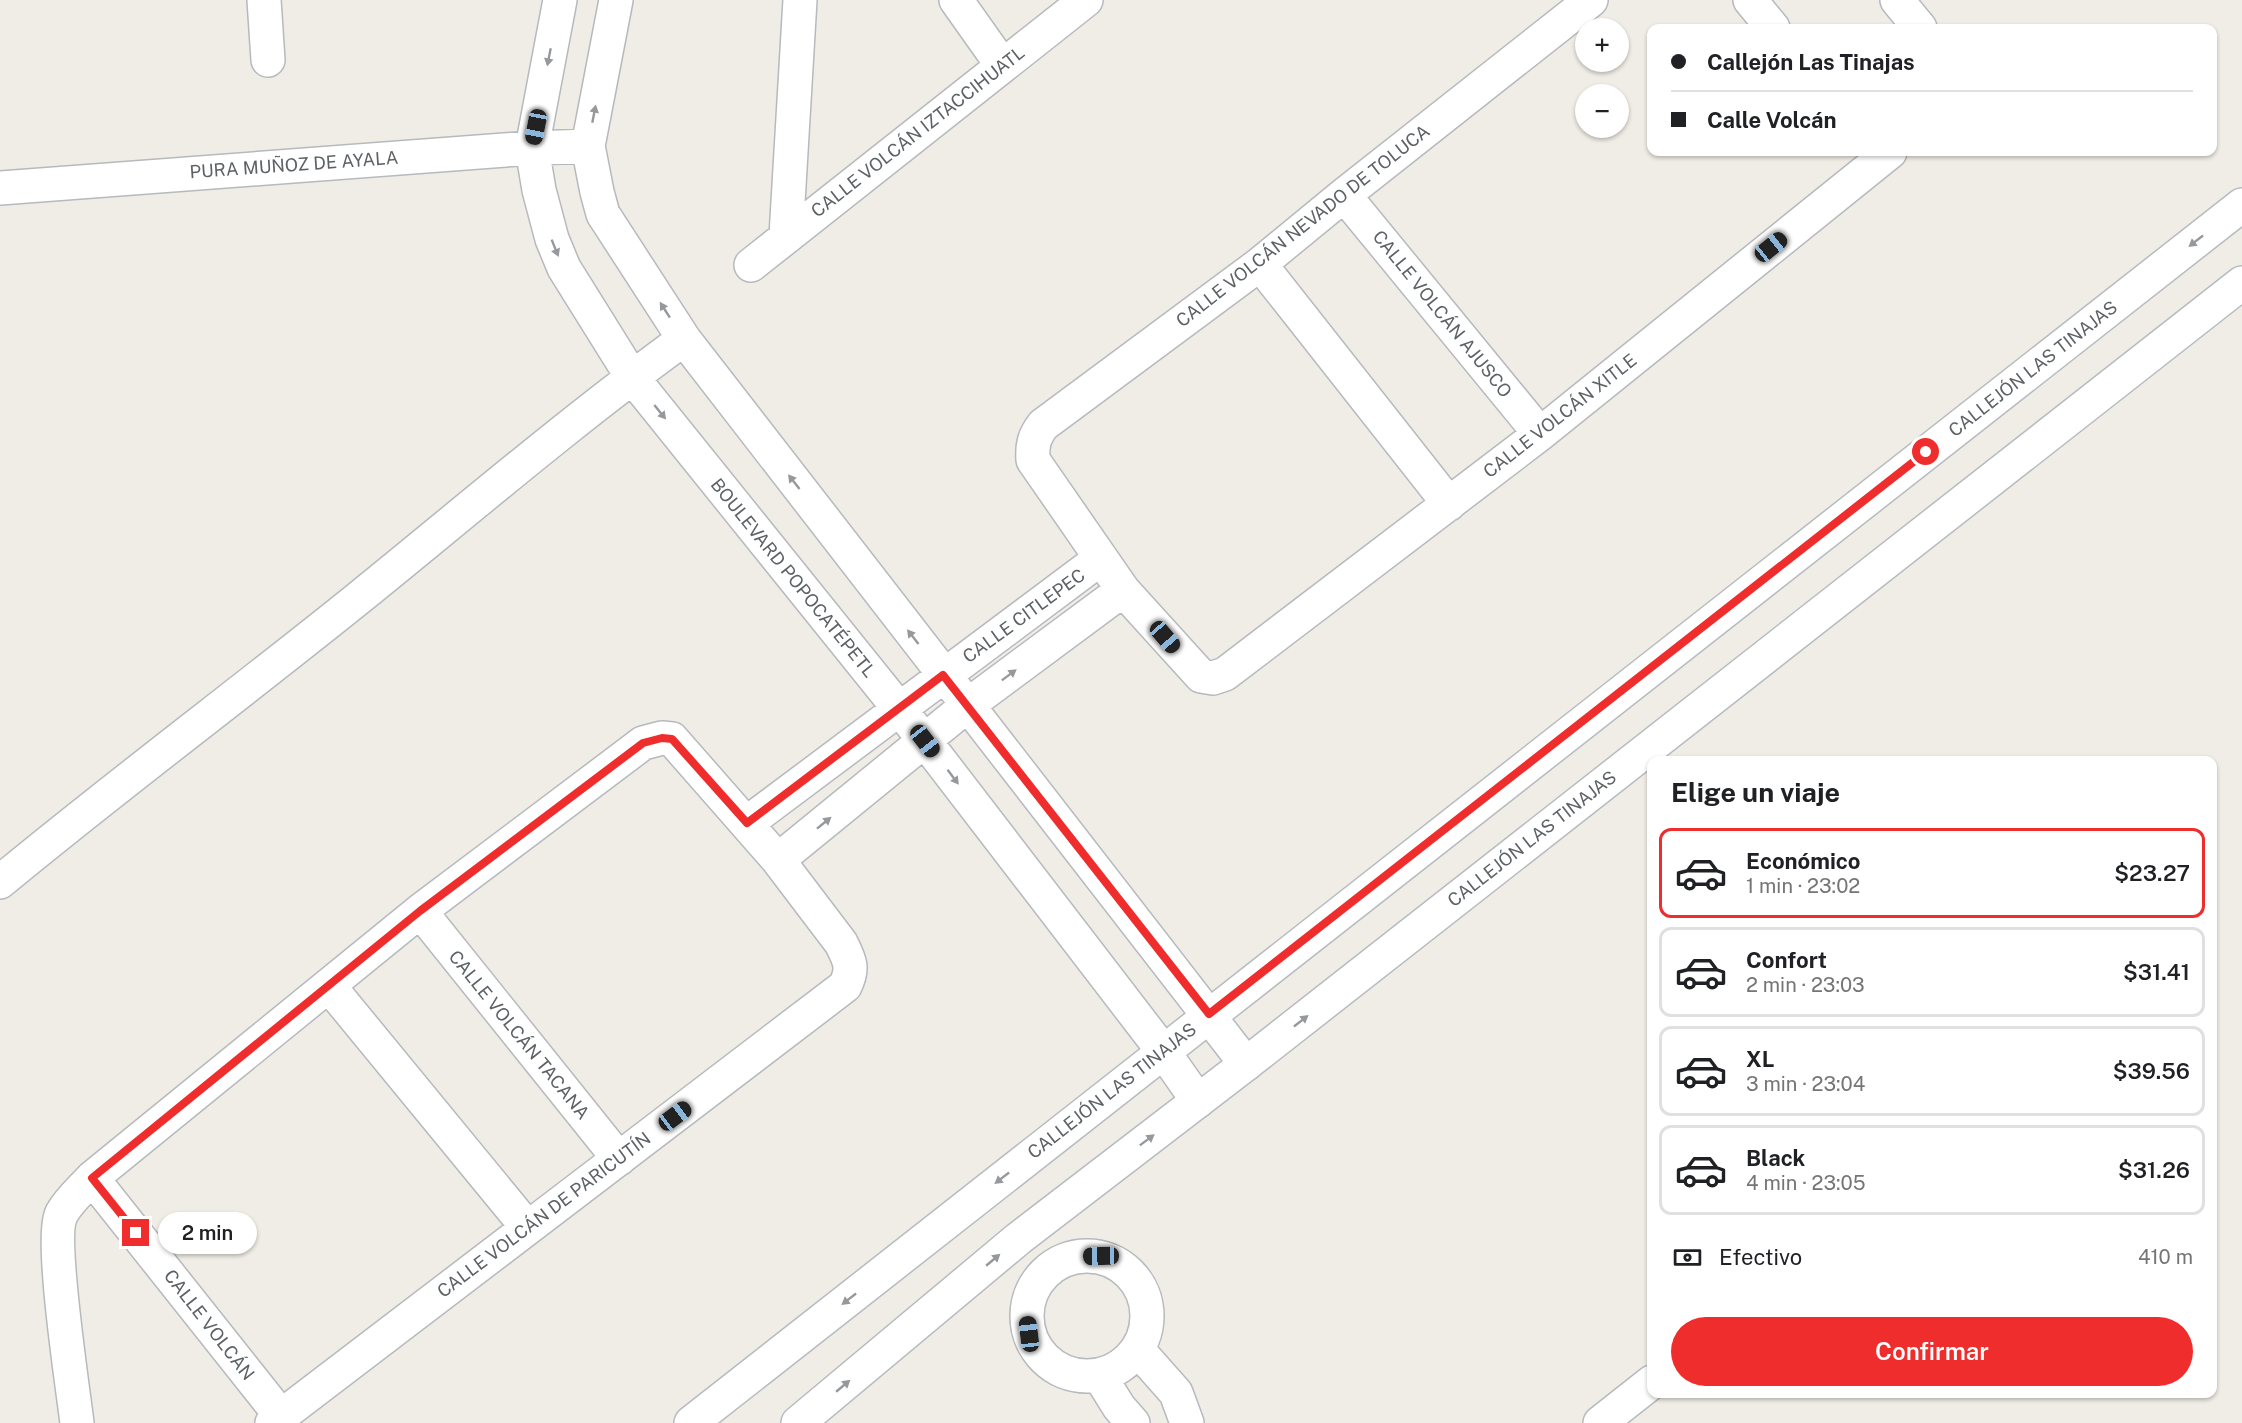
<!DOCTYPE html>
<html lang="es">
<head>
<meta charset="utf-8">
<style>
	body { margin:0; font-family:"Public Sans",sans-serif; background:#f6f6f6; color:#202124; height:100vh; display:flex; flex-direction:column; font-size:22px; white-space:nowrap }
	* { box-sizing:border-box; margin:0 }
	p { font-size:20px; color:#757577 }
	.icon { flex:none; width:33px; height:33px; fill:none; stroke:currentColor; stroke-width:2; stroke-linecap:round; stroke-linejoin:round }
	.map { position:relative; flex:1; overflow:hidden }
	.side { position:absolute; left:1647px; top:756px; width:570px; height:642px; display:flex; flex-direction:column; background:#fff; border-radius:12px; box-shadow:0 2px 4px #0004 }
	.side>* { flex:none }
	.hud { position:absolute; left:1647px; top:24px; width:570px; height:132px; border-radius:12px; box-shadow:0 2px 4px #0004; display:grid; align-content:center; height:132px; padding:0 24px; background:#fff }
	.tools { position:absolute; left:1575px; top:18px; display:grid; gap:12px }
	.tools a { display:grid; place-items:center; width:54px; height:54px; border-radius:50%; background:#fff; box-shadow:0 2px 4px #0004; font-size:30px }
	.end { position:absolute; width:27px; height:27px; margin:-14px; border:8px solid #ef2d2d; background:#fff; box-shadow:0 0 0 3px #fff }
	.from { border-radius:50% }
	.bubble { position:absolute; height:42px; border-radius:21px; background:#fff; box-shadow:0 2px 4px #0004; font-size:20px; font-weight:600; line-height:42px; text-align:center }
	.car { position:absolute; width:18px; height:36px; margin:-18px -9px; border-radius:8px; box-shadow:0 0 4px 2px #0007; background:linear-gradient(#222 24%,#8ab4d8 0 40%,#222 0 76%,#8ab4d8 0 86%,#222 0) }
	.hud b { display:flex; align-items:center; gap:21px; height:57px; font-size:22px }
	.hud b+b { border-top:2px solid #e0e0e0 }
	.hud i { width:15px; height:15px; background:#202124 }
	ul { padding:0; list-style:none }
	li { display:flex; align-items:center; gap:18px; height:90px; margin:0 12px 9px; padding:0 12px; border:3px solid #e0e0e0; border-radius:12px }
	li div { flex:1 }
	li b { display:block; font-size:22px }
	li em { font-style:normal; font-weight:600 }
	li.active { border-color:#ef2d2d }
	li>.icon { width:54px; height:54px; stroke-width:1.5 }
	h2 { padding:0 24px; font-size:27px; line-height:72px }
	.pay { display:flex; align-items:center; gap:15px; height:66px; padding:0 24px; font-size:22px }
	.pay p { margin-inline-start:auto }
	.primary-button { display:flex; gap:12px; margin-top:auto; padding:12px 24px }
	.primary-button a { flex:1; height:69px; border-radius:36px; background:#ef2d2d; color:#fff; font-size:24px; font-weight:600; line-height:69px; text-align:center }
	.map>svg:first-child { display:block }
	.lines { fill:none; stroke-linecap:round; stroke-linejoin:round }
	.minor-casing { stroke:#b6b9bd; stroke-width:36 }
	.secondary-casing { stroke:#b7bbc0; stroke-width:36 }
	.minor { stroke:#fff; stroke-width:33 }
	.secondary { stroke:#fff; stroke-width:33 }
	.oneway { fill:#96999c }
	.route { stroke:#ef2d2d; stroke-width:8 }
	.labels { text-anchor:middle; stroke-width:5; stroke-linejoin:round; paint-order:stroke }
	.street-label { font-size:18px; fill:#5d6266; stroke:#fff }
</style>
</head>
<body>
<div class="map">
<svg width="2242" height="1423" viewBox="0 0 2242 1423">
	<rect width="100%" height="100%" fill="#f0ede6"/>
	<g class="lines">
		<g class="minor-casing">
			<path id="minor" d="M264 0 268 60
				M560 0 532 148 539 190 552 239 564 268 632 377 925 741 1163 1051 1198 1101
				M616 0 588 146 597 192 603 214 684 339 1246 1064
				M956 0 1002 65
				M1591 0 1344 195 1260 264 1043 425C1034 437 1032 445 1033 460L1123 590 1201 676 1213 678 1225 674 1540 434 1890 152
				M1750 0 1773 28
				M1897 0 1920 28
				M0 188 532 148 588 146
				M1344 195 1540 434
				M786 236 800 0
				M1260 264 1449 504
				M751 265 1086 0
				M747 823 1100 559
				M778 860 968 705 1123 590
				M0 882C116 786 237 696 355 601 464 513 571 421 684 339
				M420 911 619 1159
				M329 986 527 1227
				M92 1178 281 1416
				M1027 1316a60 60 0 1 1 120 0a60 60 0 1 1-120 0Z
				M1138 1350 1176 1393 1187 1423
				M1099 1375 1119 1407 1133 1423
				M77 1423C73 1389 49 1235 62 1213 69 1200 82 1189 92 1178L420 911 643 743 662 738 672 739 778 860 841 943C850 961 854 968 845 986L272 1423
				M1600 1423 1652 1382"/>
		</g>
		<g class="secondary-casing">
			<path id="secondary" d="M691 1423 2242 205
				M798 1423 1018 1239 1246 1064 2242 283"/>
		</g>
		<use href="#minor" class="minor"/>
		<use href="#secondary" class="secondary"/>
	</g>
	<defs><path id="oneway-solid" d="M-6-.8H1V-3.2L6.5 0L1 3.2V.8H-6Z" transform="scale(1.5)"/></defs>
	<g class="oneway">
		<use href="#oneway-solid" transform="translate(549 57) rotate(101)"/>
		<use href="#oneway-solid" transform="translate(594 114) rotate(-79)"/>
		<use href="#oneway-solid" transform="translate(2196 241) rotate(142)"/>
		<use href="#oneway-solid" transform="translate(555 248) rotate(68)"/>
		<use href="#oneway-solid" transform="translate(665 310) rotate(-123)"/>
		<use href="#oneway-solid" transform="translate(660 412) rotate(51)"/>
		<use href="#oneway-solid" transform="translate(794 482) rotate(-128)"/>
		<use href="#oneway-solid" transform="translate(913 637) rotate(-128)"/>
		<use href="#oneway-solid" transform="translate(1009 675) rotate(-37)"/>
		<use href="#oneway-solid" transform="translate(953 777) rotate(53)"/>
		<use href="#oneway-solid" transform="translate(824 823) rotate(-39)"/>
		<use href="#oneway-solid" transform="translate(1301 1021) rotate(-38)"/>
		<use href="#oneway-solid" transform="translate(1147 1140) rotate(-37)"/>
		<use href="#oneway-solid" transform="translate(1002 1178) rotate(142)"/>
		<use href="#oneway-solid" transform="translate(993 1260) rotate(-40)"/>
		<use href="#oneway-solid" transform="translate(849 1299) rotate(142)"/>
		<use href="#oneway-solid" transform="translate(843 1386) rotate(-40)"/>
	</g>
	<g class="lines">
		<path class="route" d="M136 1233 92 1178 420 911 643 743 662 738 672 739 747 823 943 675 1209 1014 1926 452"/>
	</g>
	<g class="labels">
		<g class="street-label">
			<text transform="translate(918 132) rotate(-38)" y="6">CALLE VOLCÁN IZTACCIHUATL</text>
			<text transform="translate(294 165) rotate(-4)" y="6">PURA MUÑOZ DE AYALA</text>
			<text transform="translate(1303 226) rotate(-38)" y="6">CALLE VOLCÁN NEVADO DE TOLUCA</text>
			<text transform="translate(1442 314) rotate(51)" y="6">CALLE VOLCÁN AJUSCO</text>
			<text transform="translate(2033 369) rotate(-38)" y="6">CALLEJÓN LAS TINAJAS</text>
			<text transform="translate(1560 416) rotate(-38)" y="6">CALLE VOLCÁN XITLE</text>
			<text transform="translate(793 578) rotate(51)" y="6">BOULEVARD POPOCATÉPETL</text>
			<text transform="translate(1024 616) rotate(-36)" y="6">CALLE CITLEPEC</text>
			<text transform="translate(1532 839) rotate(-38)" y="6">CALLEJÓN LAS TINAJAS</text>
			<text transform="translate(519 1035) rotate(51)" y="6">CALLE VOLCÁN TACANA</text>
			<text transform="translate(1112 1091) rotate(-38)" y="6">CALLEJÓN LAS TINAJAS</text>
			<text transform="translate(544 1215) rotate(-37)" y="6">CALLE VOLCÁN DE PARICUTÍN</text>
			<text transform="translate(209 1325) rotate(52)" y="6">CALLE VOLCÁN</text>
		</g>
	</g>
</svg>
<div class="tools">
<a>+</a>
<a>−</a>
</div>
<i class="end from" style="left:1926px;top:452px"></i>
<i class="end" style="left:136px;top:1233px"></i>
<div class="bubble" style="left:158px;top:1212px;width:99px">2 min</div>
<i class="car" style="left:536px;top:127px;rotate:191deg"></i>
<i class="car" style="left:1771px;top:247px;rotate:51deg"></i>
<i class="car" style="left:1165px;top:637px;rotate:139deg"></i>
<i class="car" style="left:925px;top:741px;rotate:142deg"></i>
<i class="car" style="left:675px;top:1116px;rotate:53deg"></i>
<i class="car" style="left:1101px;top:1256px;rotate:269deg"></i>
<i class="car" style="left:1029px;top:1334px;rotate:353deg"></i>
<div class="hud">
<b><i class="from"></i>Callejón Las Tinajas</b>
<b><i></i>Calle Volcán</b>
</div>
<section class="side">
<h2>Elige un viaje</h2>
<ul>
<li class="active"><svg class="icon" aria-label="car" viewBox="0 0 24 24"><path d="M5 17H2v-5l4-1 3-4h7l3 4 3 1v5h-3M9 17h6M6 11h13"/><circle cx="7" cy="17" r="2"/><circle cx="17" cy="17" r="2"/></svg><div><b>Económico</b><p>1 min · 23:02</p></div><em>$23.27</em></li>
<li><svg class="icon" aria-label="car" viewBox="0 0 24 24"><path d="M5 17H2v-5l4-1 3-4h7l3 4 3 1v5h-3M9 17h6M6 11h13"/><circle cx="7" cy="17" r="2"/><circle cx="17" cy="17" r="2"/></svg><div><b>Confort</b><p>2 min · 23:03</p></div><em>$31.41</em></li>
<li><svg class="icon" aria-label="car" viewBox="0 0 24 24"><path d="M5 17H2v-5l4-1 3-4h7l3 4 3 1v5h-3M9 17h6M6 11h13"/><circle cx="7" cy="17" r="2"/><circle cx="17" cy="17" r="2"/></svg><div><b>XL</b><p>3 min · 23:04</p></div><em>$39.56</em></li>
<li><svg class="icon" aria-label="car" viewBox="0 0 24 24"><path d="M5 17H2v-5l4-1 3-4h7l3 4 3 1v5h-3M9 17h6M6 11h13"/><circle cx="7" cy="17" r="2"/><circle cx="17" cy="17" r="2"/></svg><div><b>Black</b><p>4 min · 23:05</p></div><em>$31.26</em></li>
</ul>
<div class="pay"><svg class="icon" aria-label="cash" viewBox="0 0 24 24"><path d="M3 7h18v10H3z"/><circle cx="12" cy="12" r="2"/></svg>Efectivo<p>410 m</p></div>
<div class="primary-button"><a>Confirmar</a></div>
</section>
</div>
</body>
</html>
